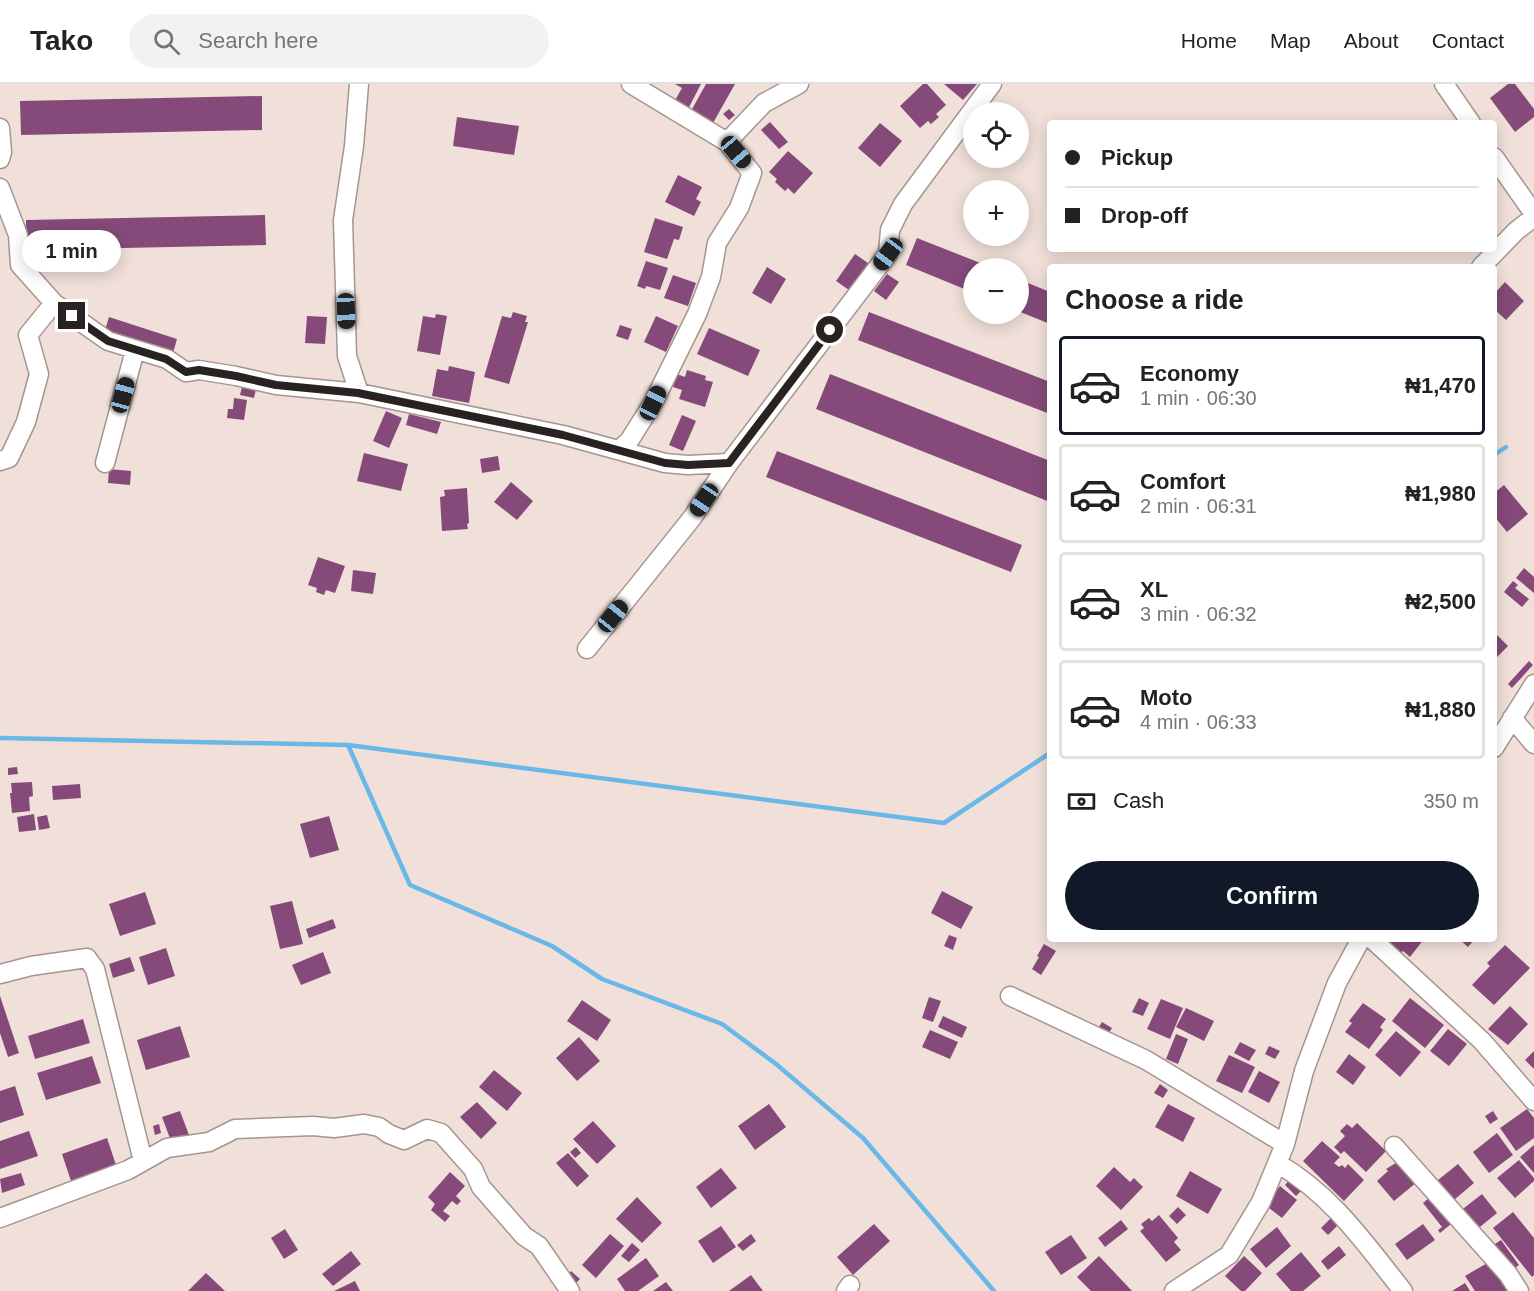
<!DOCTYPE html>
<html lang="en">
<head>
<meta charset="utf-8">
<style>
	body { margin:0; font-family:Helvetica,sans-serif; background:#f2f2f2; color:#222; height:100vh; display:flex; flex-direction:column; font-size:22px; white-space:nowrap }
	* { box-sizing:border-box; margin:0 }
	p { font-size:20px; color:#767676 }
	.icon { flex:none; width:33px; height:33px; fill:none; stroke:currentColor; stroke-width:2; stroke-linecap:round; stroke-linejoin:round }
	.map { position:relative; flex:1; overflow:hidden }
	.panel { position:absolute; left:1047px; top:180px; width:450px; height:678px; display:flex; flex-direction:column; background:#fff; border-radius:6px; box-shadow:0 3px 15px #0003 }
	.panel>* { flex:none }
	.banner { position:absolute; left:1047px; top:36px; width:450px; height:132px; border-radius:6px; box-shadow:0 3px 15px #0003; display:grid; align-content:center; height:132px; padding:0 18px; background:#fff }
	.buttons { position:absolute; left:963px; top:18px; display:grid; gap:12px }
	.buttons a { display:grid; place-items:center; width:66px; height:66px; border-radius:50%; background:#fff; box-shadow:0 3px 15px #0003; font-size:30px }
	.end { position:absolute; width:27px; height:27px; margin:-14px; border:8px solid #282220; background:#fff; box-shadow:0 0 0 3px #fff }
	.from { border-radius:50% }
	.bubble { position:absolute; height:42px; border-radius:21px; background:#fff; box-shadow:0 3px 15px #0003; font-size:20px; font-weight:700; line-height:42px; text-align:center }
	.car { position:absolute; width:18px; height:36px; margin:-18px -9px; border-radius:8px; box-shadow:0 0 4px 2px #0007; background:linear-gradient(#222 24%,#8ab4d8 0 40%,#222 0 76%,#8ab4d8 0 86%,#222 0) }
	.banner b { display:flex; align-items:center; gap:21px; height:57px; font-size:22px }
	.banner b+b { border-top:2px solid #e0e0e0 }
	.banner i { width:15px; height:15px; background:#222 }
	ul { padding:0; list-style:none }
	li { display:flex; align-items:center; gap:18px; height:99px; margin:0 12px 9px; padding:0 6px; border:3px solid #e0e0e0; border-radius:6px }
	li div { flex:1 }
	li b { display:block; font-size:22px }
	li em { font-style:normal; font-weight:700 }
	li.on { border-color:#111827 }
	li>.icon { width:54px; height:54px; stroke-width:1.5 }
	h2 { padding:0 18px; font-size:27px; line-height:72px }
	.pay { display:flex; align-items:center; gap:15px; height:66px; padding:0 18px; font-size:22px }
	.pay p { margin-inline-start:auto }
	.button { display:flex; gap:12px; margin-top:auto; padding:12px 18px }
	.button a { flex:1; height:69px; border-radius:36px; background:#111827; color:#fff; font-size:24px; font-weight:700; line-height:69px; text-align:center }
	header { display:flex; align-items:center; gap:36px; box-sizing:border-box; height:84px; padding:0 30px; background:#fff; border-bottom:2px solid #e0e0e0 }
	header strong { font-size:28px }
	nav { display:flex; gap:33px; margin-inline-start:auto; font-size:21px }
	.search { width:420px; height:54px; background:#f2f2f2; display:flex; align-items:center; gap:15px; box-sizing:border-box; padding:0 21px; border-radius:33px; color:#767676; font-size:22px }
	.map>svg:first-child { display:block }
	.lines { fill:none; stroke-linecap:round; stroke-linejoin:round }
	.stream { stroke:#6ab8e7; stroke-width:4.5 }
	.building { fill:#854a7a }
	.street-casing { stroke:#a4958f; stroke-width:21 }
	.street { stroke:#fff; stroke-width:18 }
	.route { stroke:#282220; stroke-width:8 }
</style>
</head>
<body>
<header>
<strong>Tako</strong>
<div class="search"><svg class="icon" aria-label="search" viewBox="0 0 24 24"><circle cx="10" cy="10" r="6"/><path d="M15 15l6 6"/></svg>Search here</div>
<nav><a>Home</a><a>Map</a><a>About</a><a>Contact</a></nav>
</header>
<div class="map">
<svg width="1534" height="1207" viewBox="0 0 1534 1207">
	<rect width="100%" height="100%" fill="#f1e0d9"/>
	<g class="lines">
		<path class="stream" d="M1494 371 1506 363
			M0 654 348 661 944 739 1050 669
			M348 661 410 801 552 862 602 895 722 940 776 980 863 1054 994 1207"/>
	</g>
	<path class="building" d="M675 0H701L688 25 674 18 682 4Z
		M706 0H735L713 39 691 27Z
		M923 0H927L946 21 936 30 939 33 931 40 928 37 920 44 900 22Z
		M944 0H977L963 16Z
		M1508 0H1515L1534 25V33L1515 48 1490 14Z
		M262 12V46L21 51 20 17Z
		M729 25 735 31 729 36 723 30Z
		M457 33 519 42 514 71 453 62Z
		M770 38 788 58 779 65 761 46Z
		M880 39 902 57 880 83 858 64Z
		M788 67 813 89 794 110 788 104 785 107 775 98 777 95 769 88Z
		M678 91 702 103 696 115 701 118 694 132 665 118Z
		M265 131 266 161 26 166V136Z
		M655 134 683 143 679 156 674 155 667 175 644 168Z
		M917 154 993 184H974V209L906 181Z
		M855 170 868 179 849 206 836 197Z
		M646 177 668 184 660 206 646 202 645 205 637 202Z
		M767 183 786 195 771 220 752 209Z
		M887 190 899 198 886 216 874 207Z
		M673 191 696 199 688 222 664 214Z
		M1018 195 1050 208V240L1018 227Z
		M1505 198 1524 217 1506 236 1494 225V210Z
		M513 228 527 232 525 238H528L509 300 484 293 502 232 511 234Z
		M869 228 1050 298V330L858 256Z
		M436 230 447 232 440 271 417 267 423 232 435 234Z
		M307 232 327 233 325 260 305 259Z
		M656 232 678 242 666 268 644 258Z
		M109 233 177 255 173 269 105 246Z
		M620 241 632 245 628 256 616 252Z
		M709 244 760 266 748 292 697 270Z
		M449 282 475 288 469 319 432 312 437 285 448 287Z
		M687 286 706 292 705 296 713 298 705 323 679 315 682 306 673 303 677 290 685 293Z
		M830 290 1050 377V418L816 325Z
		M242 303 256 305 254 314 240 311Z
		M234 314 247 316 244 336 227 334 228 325H233Z
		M386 327 402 334 389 364 373 357Z
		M409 330 441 338 437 350 406 341Z
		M682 331 696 337 683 367 669 361Z
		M777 367 1022 461 1011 488 766 393Z
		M364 369 408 380 401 407 357 397Z
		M498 372 500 386 482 389 480 375Z
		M109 385 131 387 130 401 108 399Z
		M511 398 533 417 517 436 494 418Z
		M1504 401 1528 430 1507 448 1494 432V409Z
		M467 404 469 439 467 440 468 445 442 447 440 413 445 412 444 406Z
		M318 473 345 482 335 509 326 506 324 511 316 508 317 504 308 501Z
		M1524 484 1534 493V509L1516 494Z
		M353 486 376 489 373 510 351 507Z
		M1513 497 1518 501 1515 504 1529 515 1522 523 1504 508Z
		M1494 548 1508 562 1494 576Z
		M1529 577 1533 581 1512 604 1508 600Z
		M17 683 18 690 8 691V684Z
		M32 698 33 712 29 713 30 727 12 729 10 709H12L11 699Z
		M80 700 81 714 53 716 52 702Z
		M34 730 36 746 19 748 17 733Z
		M47 731 50 744 39 746 37 733Z
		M329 732 339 766 310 774 300 740Z
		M942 807 973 823 961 845 931 829Z
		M145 808 156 840 120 852 109 820Z
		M292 817 303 860 280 865 270 822Z
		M333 835 336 844 309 854 306 845Z
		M949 851 957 854 953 866 944 862Z
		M1392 855H1424L1410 873 1403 867 1401 869 1388 860Z
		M1459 855H1475L1468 863Z
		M1044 860 1056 867 1041 891 1032 885 1039 873 1037 872Z
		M1505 861 1530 884 1494 921 1472 901 1490 882 1487 879Z
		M166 864 175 892 148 901 139 873Z
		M323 868 331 889 301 901 292 881Z
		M130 873 135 887 113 894 109 880Z
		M0 912 19 969 8 973 0 949Z
		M929 913 941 917 933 938 922 934Z
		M1139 914 1149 919 1143 932 1132 928Z
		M1410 914 1444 941 1425 964 1392 937Z
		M1161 915 1183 924 1170 955 1147 945Z
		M582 916 611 936 597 957 567 937Z
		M1363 919 1386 935 1380 943 1383 946 1369 965 1345 948 1352 939 1349 937Z
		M1510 922 1528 940 1508 961 1488 945Z
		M1186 924 1214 937 1204 957 1176 943Z
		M943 932 967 943 962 954 938 943Z
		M83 935 90 959 35 975 28 952Z
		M1102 938 1112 944 1107 952 1097 946Z
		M180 942 190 973 146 986 137 956Z
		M1448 945 1467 960 1449 982 1430 967Z
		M930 946 958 958 950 975 922 963Z
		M1396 947 1421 968 1400 993 1375 971Z
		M1176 950 1188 955 1178 980 1166 975Z
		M579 953 600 977 577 997 556 974Z
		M1240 958 1256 966 1249 977 1234 969Z
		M1269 962 1280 967 1275 975 1265 970Z
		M1534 967V985L1525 976Z
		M1349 970 1366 983 1353 1001 1336 988Z
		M1229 971 1255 983 1242 1009 1216 997Z
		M92 972 101 999 46 1016 37 989Z
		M494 986 522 1009 507 1027 479 1003Z
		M1259 987 1280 998 1269 1019 1248 1008Z
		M1160 1000 1168 1006 1163 1014 1154 1009Z
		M15 1002 24 1031 0 1039V1007Z
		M477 1018 497 1039 481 1055 460 1033Z
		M769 1020 786 1043 755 1066 738 1042Z
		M1168 1020 1195 1034 1183 1058 1155 1043Z
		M1527 1025 1534 1034V1054L1516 1067 1500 1044Z
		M180 1027 189 1051 171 1057 162 1033Z
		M1493 1027 1498 1035 1490 1040 1485 1032Z
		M593 1037 616 1062 597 1080 573 1055Z
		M1357 1039 1386 1067 1366 1088 1344 1067 1341 1070 1334 1063 1345 1052 1340 1047 1347 1040 1352 1044Z
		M159 1040 161 1049 155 1051 153 1042Z
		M29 1047 38 1072 0 1085V1057Z
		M1497 1049 1513 1071 1489 1089 1473 1068Z
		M107 1054 116 1081 71 1097 62 1070Z
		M1322 1057 1340 1073 1334 1079 1339 1083 1342 1081 1345 1084 1348 1080 1364 1096 1344 1117 1303 1077Z
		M1534 1061V1089L1520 1073Z
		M576 1063 581 1069 575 1074 570 1068Z
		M568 1069 589 1092 577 1103 556 1079Z
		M1519 1076 1534 1094V1097L1515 1114 1497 1094Z
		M1399 1077 1417 1098 1394 1117 1377 1097 1388 1087 1386 1085Z
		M1458 1080 1474 1099 1454 1116 1438 1096Z
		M1114 1083 1130 1098 1134 1094 1143 1103 1121 1126 1096 1102Z
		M721 1084 737 1104 711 1124 696 1103Z
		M1190 1087 1222 1105 1208 1130 1176 1112Z
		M450 1088 465 1102 456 1112 461 1117 457 1121 452 1117 443 1127 450 1132 445 1138 431 1126 435 1120 428 1113Z
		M21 1089 25 1101 2 1109 0 1095Z
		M1291 1094 1303 1105 1296 1112 1285 1101Z
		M1280 1102 1297 1116 1282 1134 1265 1121Z
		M1435 1109 1457 1135 1440 1149 1438 1146 1442 1143 1423 1119Z
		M1482 1110 1497 1129 1475 1147 1459 1128Z
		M637 1113 662 1139 642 1159 616 1135Z
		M1178 1123 1186 1131 1177 1140 1169 1132Z
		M1513 1128 1534 1154V1191L1532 1193 1493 1144Z
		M1159 1131 1178 1154 1174 1158 1181 1166 1166 1178 1140 1147 1144 1144 1141 1140 1149 1134 1152 1137Z
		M1331 1134 1338 1141 1328 1151 1321 1144Z
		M1121 1136 1128 1145 1105 1163 1098 1154Z
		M874 1140 890 1157 853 1191 837 1173Z
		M1423 1140 1435 1156 1407 1176 1395 1160Z
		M721 1142 736 1163 713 1179 698 1157Z
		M1277 1143 1291 1162 1266 1184 1250 1165Z
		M285 1145 298 1166 284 1175 271 1154Z
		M610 1150 624 1162 596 1194 582 1181Z
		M751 1150 756 1157 743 1167 737 1161Z
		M1071 1151 1087 1174 1061 1191 1045 1168Z
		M1501 1156 1519 1181 1508 1189 1489 1164Z
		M632 1159 640 1166 629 1178 621 1172Z
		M1339 1162 1346 1171 1328 1186 1321 1177Z
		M351 1167 361 1180 333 1202 322 1190Z
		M1301 1168 1321 1192 1303 1207H1291L1276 1190Z
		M1099 1172 1132 1207H1091L1077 1193Z
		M1244 1172 1262 1189 1245 1207H1241L1225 1192Z
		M646 1174 659 1192 638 1207H625L617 1195Z
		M1489 1178 1507 1207H1475L1465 1192Z
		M571 1187 580 1195 573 1202 564 1195Z
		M206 1189 225 1207H188Z
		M751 1191 763 1207H729Z
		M355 1197 360 1207H334Z
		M666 1198 673 1207H653Z
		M1465 1199 1470 1207H1452Z"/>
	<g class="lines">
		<g class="street-casing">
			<path id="street" d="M631 0 727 58 764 19 799 0
				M1444 0 1471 39
				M0 44 2 68 0 75
				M1494 73 1534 130
				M0 104 18 151 20 181 54 219 108 257 167 275 186 288 199 286 236 292 276 301 359 309 563 351 665 379 688 381 729 379
				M1481 183 1516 147 1534 133
				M359 309 347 272 343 136 354 62 359 0
				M619 366 629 357 653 319 697 230 711 193 717 159 739 124 752 89 727 58
				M0 377 9 374 26 338 39 290 28 251 54 219
				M105 379 135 266
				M587 565 692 434 729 379 888 170 890 146 903 120 992 0
				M1512 634 1534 660
				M1494 664 1534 600
				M1372 855 1482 957 1534 1017
				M0 890 31 882 87 874 95 885 143 1077
				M1010 912 1146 976 1285 1060
				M1394 1062 1508 1190 1519 1207
				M1277 1079C1332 1111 1364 1158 1403 1207
				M0 1134 128 1086 167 1064 209 1058 235 1045 313 1042 334 1044 364 1040 379 1043 389 1050 404 1056 427 1045 441 1049 473 1085 481 1103 524 1152 539 1162 570 1207
				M846 1207 850 1201
				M1174 1207 1229 1171 1261 1118 1285 1060 1304 987 1337 899 1361 855"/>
		</g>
		<use href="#street" class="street"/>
	</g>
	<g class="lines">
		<path class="route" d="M72 232 108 257 166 275 186 288 199 286 236 292 276 301 358 309 563 351 665 379 688 381 729 379 830 246"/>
	</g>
</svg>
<div class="buttons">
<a><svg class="icon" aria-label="locate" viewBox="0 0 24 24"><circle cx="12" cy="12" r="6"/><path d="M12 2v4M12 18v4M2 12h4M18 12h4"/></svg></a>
<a>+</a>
<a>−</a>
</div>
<i class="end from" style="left:830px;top:246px"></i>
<i class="end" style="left:72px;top:232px"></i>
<div class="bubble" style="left:22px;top:146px;width:99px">1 min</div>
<i class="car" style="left:736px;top:68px;rotate:140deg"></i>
<i class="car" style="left:888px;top:170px;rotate:217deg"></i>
<i class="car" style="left:346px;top:227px;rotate:178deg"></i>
<i class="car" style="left:123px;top:311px;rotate:15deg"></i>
<i class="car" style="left:653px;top:319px;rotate:26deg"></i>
<i class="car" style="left:704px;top:416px;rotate:214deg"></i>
<i class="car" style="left:613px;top:532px;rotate:39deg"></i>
<div class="banner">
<b><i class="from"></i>Pickup</b>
<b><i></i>Drop-off</b>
</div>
<section class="panel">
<h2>Choose a ride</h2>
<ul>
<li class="on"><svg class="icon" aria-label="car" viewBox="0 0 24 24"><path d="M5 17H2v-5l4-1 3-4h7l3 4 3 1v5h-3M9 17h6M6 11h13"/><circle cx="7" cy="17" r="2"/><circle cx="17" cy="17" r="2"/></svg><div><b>Economy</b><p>1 min · 06:30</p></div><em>₦1,470</em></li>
<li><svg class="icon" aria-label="car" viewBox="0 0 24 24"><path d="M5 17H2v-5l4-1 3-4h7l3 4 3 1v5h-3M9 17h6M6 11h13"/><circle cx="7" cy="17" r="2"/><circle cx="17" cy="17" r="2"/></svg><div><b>Comfort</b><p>2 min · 06:31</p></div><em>₦1,980</em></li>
<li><svg class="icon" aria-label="car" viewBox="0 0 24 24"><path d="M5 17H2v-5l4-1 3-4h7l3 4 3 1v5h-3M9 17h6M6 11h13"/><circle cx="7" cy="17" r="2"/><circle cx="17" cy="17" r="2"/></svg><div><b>XL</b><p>3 min · 06:32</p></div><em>₦2,500</em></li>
<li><svg class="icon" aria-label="car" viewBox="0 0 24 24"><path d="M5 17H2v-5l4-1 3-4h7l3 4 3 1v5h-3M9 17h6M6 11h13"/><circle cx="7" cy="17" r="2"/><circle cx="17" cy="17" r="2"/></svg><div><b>Moto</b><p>4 min · 06:33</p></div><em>₦1,880</em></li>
</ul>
<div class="pay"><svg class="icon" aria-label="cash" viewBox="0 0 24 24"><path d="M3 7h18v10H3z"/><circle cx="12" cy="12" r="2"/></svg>Cash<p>350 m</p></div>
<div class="button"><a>Confirm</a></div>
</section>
</div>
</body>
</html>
